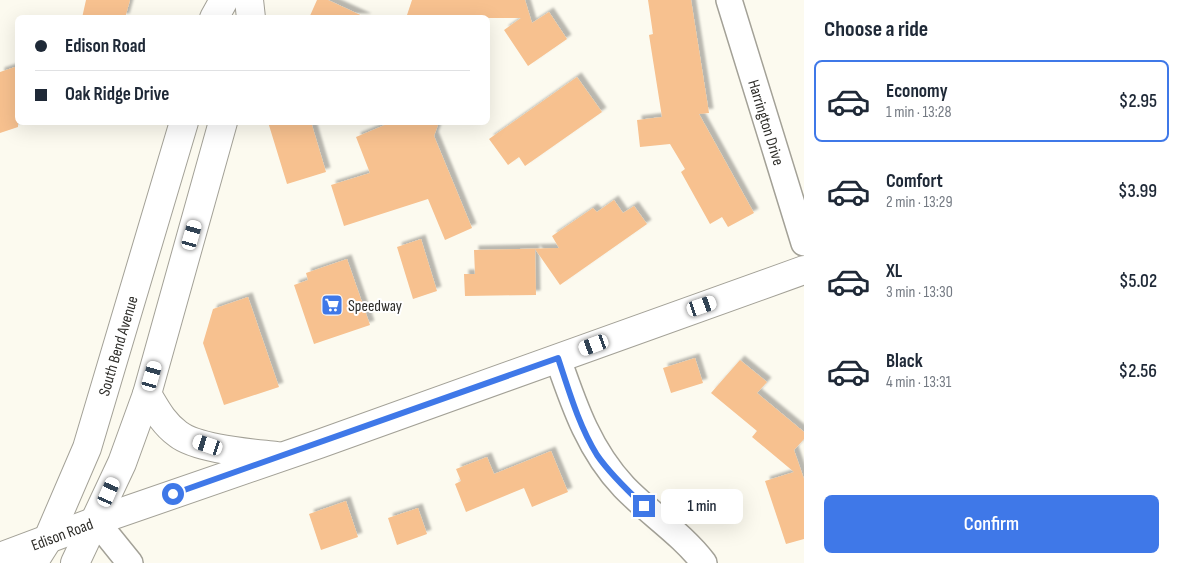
<!DOCTYPE html>
<html lang="en">
<head>
<meta charset="utf-8">
<style>
	body { margin:0; font-family:"Sofia Sans Condensed",sans-serif; background:#f2f2f3; color:#1f2937; height:100vh; display:flex; flex-direction:column; font-size:19px; white-space:nowrap }
	* { box-sizing:border-box; margin:0 }
	p { font-size:16px; color:#747a83 }
	.icon { flex:none; width:28px; height:28px; fill:none; stroke:currentColor; stroke-width:2; stroke-linecap:round; stroke-linejoin:round }
	.map { position:relative; flex:1; overflow:hidden }
	.sheet { display:flex; flex-direction:column; background:#fff; width:375px }
	.sheet>* { flex:none }
	.top-card { position:absolute; left:15px; top:15px; width:475px; height:110px; border-radius:8px; box-shadow:0 5px 20px #0002; display:grid; align-content:center; height:110px; padding:0 20px; background:#fff }
	.end { position:absolute; width:22px; height:22px; margin:-11px; border:6px solid #3f78e8; background:#fff; box-shadow:0 0 0 2px #fff }
	.from { border-radius:50% }
	.bubble { position:absolute; height:35px; border-radius:8px; background:#fff; box-shadow:0 5px 20px #0002; font-size:16px; font-weight:600; line-height:35px; text-align:center }
	.car { position:absolute; width:15px; height:30px; margin:-15px -8px; border-radius:6px; box-shadow:0 0 4px 1px #0007; background:linear-gradient(#fff 24%,#345 0 40%,#fff 0 76%,#345 0 86%,#fff 0) }
	.top-card b { display:flex; align-items:center; gap:18px; height:48px; font-size:19px }
	.top-card b+b { border-top:1px solid #e0e1e3 }
	.top-card i { width:12px; height:12px; background:#1f2937 }
	ul { padding:0; list-style:none }
	li { display:flex; align-items:center; gap:15px; height:82px; margin:0 10px 8px; padding:0 10px; border:2px solid transparent; border-radius:8px }
	li div { flex:1 }
	li b { display:block; font-size:19px }
	li em { font-style:normal; font-weight:600 }
	li.active { border-color:#3f78e8 }
	li>.icon { width:45px; height:45px; stroke-width:1.5 }
	h2 { padding:0 20px; font-size:22px; line-height:60px }
	.primary-button { display:flex; gap:10px; margin-top:auto; padding:10px 20px }
	.primary-button a { flex:1; height:58px; border-radius:8px; background:#3f78e8; color:#fff; font-size:20px; font-weight:600; line-height:58px; text-align:center }
	main { display:flex; flex:1; min-height:0 }
	.map>svg:first-child { display:block }
	.building { fill:#f7c18f; filter:url(#shadow) }
	.lines { fill:none; stroke-linecap:round; stroke-linejoin:round }
	.minor-casing { stroke:#a3a197; stroke-width:28 }
	.secondary-casing { stroke:#a3a197; stroke-width:30 }
	.primary-casing { stroke:#a3a197; stroke-width:30 }
	.minor { stroke:#fff; stroke-width:25 }
	.secondary { stroke:#fff; stroke-width:28 }
	.primary { stroke:#fff; stroke-width:28 }
	.route { stroke:#3f78e8; stroke-width:6 }
	.labels { text-anchor:middle; stroke-width:4; stroke-linejoin:round; paint-order:stroke }
	.street-label { font-size:16px; fill:#2e2d29; stroke:#fff }
	.poi-label { font-size:16px; fill:#2e2d29; stroke:#fff; text-anchor:start }
</style>
</head>
<body>
<main>
<div class="map">
<svg width="804" height="563" viewBox="0 0 804 563">
	<defs>
		<filter id="shadow"><feDropShadow dx="4.5" dy="-4.5" stdDeviation="1" flood-color="#0004"/></filter>
	</defs>
	<rect width="100%" height="100%" fill="#fcfaef"/>
	<path class="building" d="M86 0H130L125 18H82Z
		M317 0H328L367 18H309Z
		M412 0H525L532 23 549 12 567 39 528 66 504 30 521 18H406Z
		M648 0H691L709 113 699 114 754 213 728 227 722 217 710 224 681 172 685 169 670 144 640 147 637 120 662 117 649 35 653 34Z
		M18 66V127L0 133V72Z
		M577 77 602 112 525 166 519 157 508 165 489 139Z
		M268 122H311L326 172 287 184Z
		M392 122H439L434 136 472 228 445 240 428 199 344 226 331 185 370 173 356 137Z
		M614 200 623 213 634 206 647 224 560 285 535 249 536 295 465 296 464 274H475L474 250 559 248 552 236 593 208 597 212Z
		M421 239 437 291 413 299 397 247Z
		M347 259 370 325 314 344 294 285 308 280 306 273Z
		M248 297 279 387 224 405 203 343 213 309Z
		M695 358 703 383 671 393 663 368Z
		M740 360 767 382 757 393 804 432V439L794 450 804 479V539L786 544 765 481 794 472 752 437 757 431 711 393Z
		M551 451 568 492 532 507 524 488 466 512 455 484 461 481 456 469 487 457 494 474Z
		M346 501 358 537 321 550 309 514Z
		M418 508 427 534 397 545 388 518Z"/>
	<g class="lines">
		<g class="minor-casing">
			<g id="minor">
				<path id="s1" d="M729 0 804 243"/>
				<path d="M558 359C574 405 589 450 624 487 649 513 682 534 704 563"/>
				<path d="M96 521 130 563"/>
			</g>
		</g>
		<g class="secondary-casing">
			<g id="secondary">
				<path d="M147 394C156 409 163 423 178 434 197 449 251 453 276 456"/>
				<path id="s2" d="M0 557 96 521 319 444 804 270"/>
			</g>
		</g>
		<g class="primary-casing">
			<g id="primary">
				<path d="M249 0 251 18"/>
				<path d="M214 18 224 0"/>
				<path id="s3" d="M33 563 47 541 87 448 184 122"/>
				<path d="M75 563 122 463 147 394 223 122"/>
			</g>
		</g>
		<use href="#minor" class="minor"/>
		<use href="#secondary" class="secondary"/>
		<use href="#primary" class="primary"/>
	</g>
	<g class="lines">
		<path class="route" d="M173 494 558 358C569 391 579 426 597 455 610 474 628 491 644 506"/>
	</g>
	<defs>
		<g id="supermarket-square" transform="scale(1.125)"><rect x="-9" y="-9" width="18" height="18" rx="4" fill="#3f78e8" stroke="#fff"/><path d="M-6-5.5h2.5l.6 2H6L4.5 2H-2.5L-4.4-4H-6ZM-1.5 3.2a1.3 1.3 0 1 0 .1 0ZM3 3.2a1.3 1.3 0 1 0 .1 0Z" fill="#fff"/></g>
	</defs>
	<g fill-rule="evenodd">
		<use href="#supermarket-square" x="332" y="305"/>
	</g>
	<g class="labels">
		<g class="street-label">
			<text dy="6" stroke="none"><textPath href="#s1" startOffset="128">Harrington Drive</textPath></text>
			<text dy="6" stroke="none"><textPath href="#s3" startOffset="234">South Bend Avenue</textPath></text>
			<text dy="6" stroke="none"><textPath href="#s2" startOffset="66">Edison Road</textPath></text>
		</g>
		<g class="poi-label">
			<text x="348" y="311">Speedway</text>
		</g>
	</g>
</svg>
<i class="end from" style="left:173px;top:494px"></i>
<i class="end" style="left:644px;top:506px"></i>
<div class="bubble" style="left:661px;top:489px;width:82px">1 min</div>
<i class="car" style="left:192px;top:235px;rotate:16deg"></i>
<i class="car" style="left:702px;top:306px;rotate:71deg"></i>
<i class="car" style="left:594px;top:345px;rotate:250deg"></i>
<i class="car" style="left:152px;top:376px;rotate:16deg"></i>
<i class="car" style="left:208px;top:445px;rotate:288deg"></i>
<i class="car" style="left:109px;top:492px;rotate:24deg"></i>
<div class="top-card">
<b><i class="from"></i>Edison Road</b>
<b><i></i>Oak Ridge Drive</b>
</div>
</div>
<section class="sheet">
<h2>Choose a ride</h2>
<ul>
<li class="active"><svg class="icon" aria-label="car" viewBox="0 0 24 24"><path d="M5 17H2v-5l4-1 3-4h7l3 4 3 1v5h-3M9 17h6M6 11h13"/><circle cx="7" cy="17" r="2"/><circle cx="17" cy="17" r="2"/></svg><div><b>Economy</b><p>1 min · 13:28</p></div><em>$2.95</em></li>
<li><svg class="icon" aria-label="car" viewBox="0 0 24 24"><path d="M5 17H2v-5l4-1 3-4h7l3 4 3 1v5h-3M9 17h6M6 11h13"/><circle cx="7" cy="17" r="2"/><circle cx="17" cy="17" r="2"/></svg><div><b>Comfort</b><p>2 min · 13:29</p></div><em>$3.99</em></li>
<li><svg class="icon" aria-label="car" viewBox="0 0 24 24"><path d="M5 17H2v-5l4-1 3-4h7l3 4 3 1v5h-3M9 17h6M6 11h13"/><circle cx="7" cy="17" r="2"/><circle cx="17" cy="17" r="2"/></svg><div><b>XL</b><p>3 min · 13:30</p></div><em>$5.02</em></li>
<li><svg class="icon" aria-label="car" viewBox="0 0 24 24"><path d="M5 17H2v-5l4-1 3-4h7l3 4 3 1v5h-3M9 17h6M6 11h13"/><circle cx="7" cy="17" r="2"/><circle cx="17" cy="17" r="2"/></svg><div><b>Black</b><p>4 min · 13:31</p></div><em>$2.56</em></li>
</ul>
<div class="primary-button"><a>Confirm</a></div>
</section>
</main>
</body>
</html>
